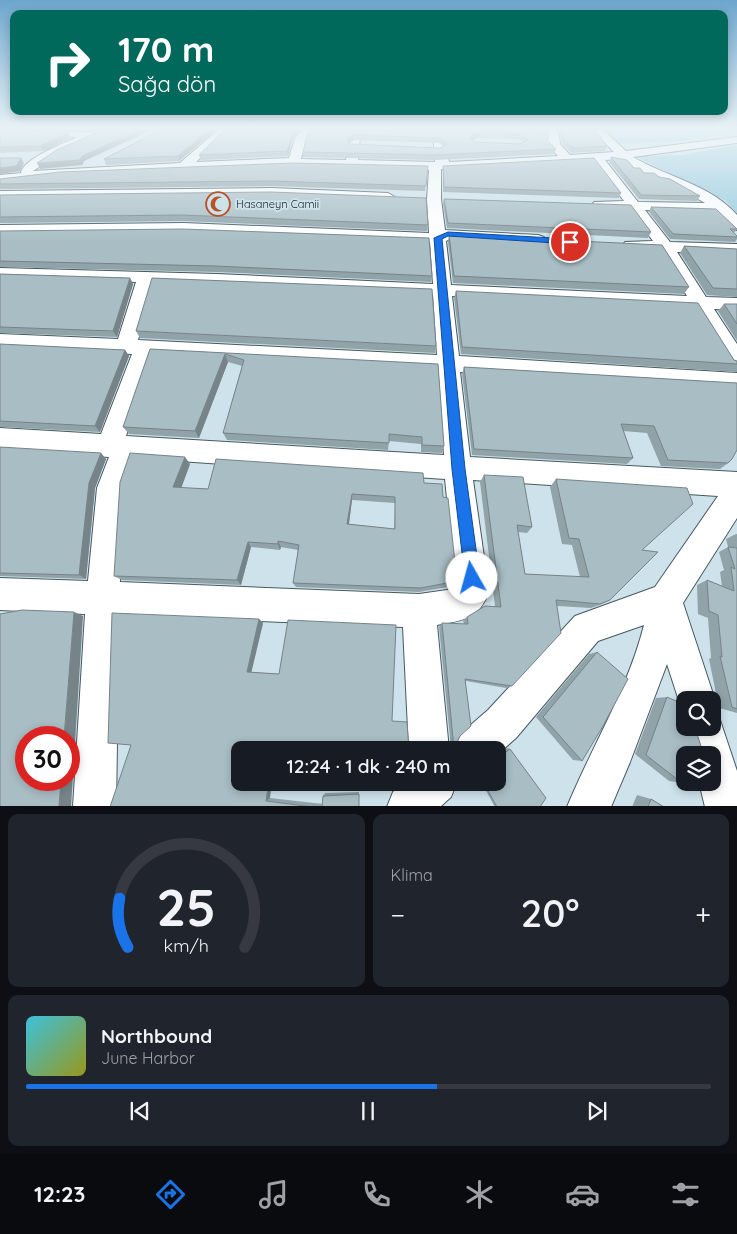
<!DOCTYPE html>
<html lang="tr">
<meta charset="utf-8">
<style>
body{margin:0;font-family:Quicksand,sans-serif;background:#20242c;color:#f1f3f6;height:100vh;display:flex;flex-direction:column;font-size:19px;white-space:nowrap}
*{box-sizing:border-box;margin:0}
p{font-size:16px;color:#9ea1a6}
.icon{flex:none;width:28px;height:28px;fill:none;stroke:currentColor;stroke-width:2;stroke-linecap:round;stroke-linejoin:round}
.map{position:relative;height:806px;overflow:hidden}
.drawer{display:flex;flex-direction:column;gap:8px;padding:8px;background:#0d0f14;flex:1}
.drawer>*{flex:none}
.guide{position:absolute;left:10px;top:10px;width:718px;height:105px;border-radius:10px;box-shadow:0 2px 8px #0003;background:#00695c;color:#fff;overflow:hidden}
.controls{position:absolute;left:676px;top:691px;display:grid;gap:10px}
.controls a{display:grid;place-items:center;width:45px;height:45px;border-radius:10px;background:#171b24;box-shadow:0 2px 8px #0003;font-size:25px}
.speed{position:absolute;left:15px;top:726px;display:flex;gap:10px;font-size:25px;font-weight:700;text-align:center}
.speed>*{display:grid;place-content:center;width:65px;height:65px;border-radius:50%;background:#171b24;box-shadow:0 2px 8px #0003;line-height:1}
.speed .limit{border:8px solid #d22;background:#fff;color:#111}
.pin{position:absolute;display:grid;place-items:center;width:42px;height:42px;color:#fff;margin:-21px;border:2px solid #fff;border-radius:50%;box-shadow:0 1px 5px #0007}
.me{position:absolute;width:55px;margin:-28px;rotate:353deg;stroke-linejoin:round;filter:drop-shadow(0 0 4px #0008)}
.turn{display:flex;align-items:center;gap:18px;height:105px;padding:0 25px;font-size:22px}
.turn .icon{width:65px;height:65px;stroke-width:2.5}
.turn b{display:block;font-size:35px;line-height:42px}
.big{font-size:38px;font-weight:600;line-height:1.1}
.drawer .card{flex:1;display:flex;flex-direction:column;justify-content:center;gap:8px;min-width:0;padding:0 18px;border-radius:10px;background:#20242c}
.drawer .dial{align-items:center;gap:0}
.dial svg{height:130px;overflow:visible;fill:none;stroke:#363941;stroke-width:7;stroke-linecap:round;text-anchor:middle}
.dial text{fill:#f1f3f6;stroke:none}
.song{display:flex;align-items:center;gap:15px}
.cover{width:60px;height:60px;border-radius:8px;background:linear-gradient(135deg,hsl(190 70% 55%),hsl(60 70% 35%))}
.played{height:5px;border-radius:2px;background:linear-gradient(90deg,#1a73e8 60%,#363941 60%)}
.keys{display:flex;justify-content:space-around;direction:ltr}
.heat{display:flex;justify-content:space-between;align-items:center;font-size:28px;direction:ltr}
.drawer .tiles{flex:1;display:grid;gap:8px;grid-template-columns:1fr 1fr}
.card:last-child{grid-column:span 2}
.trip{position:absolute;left:231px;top:741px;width:275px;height:50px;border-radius:10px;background:#171b24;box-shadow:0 2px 8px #0003;font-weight:600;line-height:50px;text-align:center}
.tabs{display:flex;height:80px;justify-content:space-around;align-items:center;background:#090b0e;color:#9ea1a6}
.tabs .icon{width:35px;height:35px}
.tabs .current{color:#1a73e8}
.tabs b{font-size:22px;color:#f1f3f6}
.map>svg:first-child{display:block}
.green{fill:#96cbdd}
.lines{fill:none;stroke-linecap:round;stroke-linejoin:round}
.minor-casing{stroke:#475960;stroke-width:2}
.minor{fill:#fff;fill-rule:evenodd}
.wall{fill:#90a3a9;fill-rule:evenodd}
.shaded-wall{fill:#768489}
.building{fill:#a8bdc4;stroke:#768489;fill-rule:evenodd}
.route{fill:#1a73e8;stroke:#114b97}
.labels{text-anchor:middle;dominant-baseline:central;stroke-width:4;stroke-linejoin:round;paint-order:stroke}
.far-poi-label{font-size:11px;fill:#1a2225;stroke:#cde2ea;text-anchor:start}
</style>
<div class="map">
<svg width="737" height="807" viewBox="0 0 737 807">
<rect width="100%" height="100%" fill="#cde2ea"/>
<!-- green -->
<path class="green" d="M601,130H737V132L680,141L622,144Z
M737,145V213L726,201L635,156L683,155Z"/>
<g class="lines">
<!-- minor casing -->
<g class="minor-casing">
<path id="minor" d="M6,130L91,132L110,130L59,154L33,171L180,163L218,130H229L196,162L289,158L295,138L302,130H313L306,139L301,159L346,160L350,136L353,130H363L360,136L358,160L435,162L433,130H443L449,162L558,156L548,145V130H558L560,144L570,155L614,152L592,130H603L626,151L737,137V143L633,157C667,177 711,185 737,215V230L732,228L719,212L645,210L670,242L737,244V254L677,252L706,297L737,298V310L714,309L737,344V369L729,366L694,308L452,296L459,356L737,373V389L460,372L470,457L737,472V518L683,603L715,700L712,706V700H685V714L683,713L667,664L630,762L611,807H567C592,746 628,689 644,625L598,641L516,738L498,754V750H452L458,736L488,710L575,616L655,587L718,496L473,480L489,592C478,620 464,620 437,625L449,750H409L403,627L119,615L116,807H73L85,614L0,610V578L88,581L97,488L109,457L0,450V428L101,434L132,354L0,348V334L118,339L136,282L0,278V268L217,274L433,284L430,242L184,233L0,235V225L184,223L429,233L427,199L429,170L294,166L63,176L0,183V175L21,173C22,159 66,142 78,137L11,133ZM621,159L641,172L668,182L705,203L638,202L605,160ZM593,161L624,201L594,202L592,205L594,208L630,210L653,241L625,242L623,245L625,248L660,251L687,296L451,285L446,241L450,239L538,245L544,243L546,240L544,237L538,235L445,230L441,199V169ZM154,283L433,295L437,355L138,340ZM153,355L438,370L444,455L126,436ZM135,458L445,479L456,586L454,589L419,594L120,582L125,488Z
M272,188L388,193L395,197L388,201L272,196L0,199V191Z
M712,712L718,714L737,771V807H705L699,782H712V755H692L684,728L685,726L712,728Z
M404,782H457L451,797L440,807H387L393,792Z"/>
</g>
<!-- minor -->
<use href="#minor" class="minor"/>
</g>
<!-- wall -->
<path class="wall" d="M0,130L68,133L70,138L43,151L0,153Z
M161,130H216L179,161L106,165L104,159Z
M225,130H300L293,137L288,156L201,160L199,155Z
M311,130H528L548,141L556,149L554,154L435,160L303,157V152ZM477,138L519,139L523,142L520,144L474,142L473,141ZM354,140L439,143L443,146L440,148L350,144L349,143Z
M559,130H595L607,146L605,151L571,153L562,143Z
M611,157L644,173L659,177L700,196L697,201L639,199L609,162Z
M428,166L425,191L272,186L0,189V179Z
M443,166L621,193L619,198L443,192Z
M0,195L428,225L427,231L184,221L0,223Z
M444,199L651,232L648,238L447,228L443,204Z
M651,207L737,229L734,233L737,236V239L735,242L670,239L649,212Z
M0,231L432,276L431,282L217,272L0,267Z
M449,235L689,287L684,294L453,283L448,242Z
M684,246L737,249V297L707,295L680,253Z
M0,274L130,278L133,284L117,337L0,333Z
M456,291L734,360L737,361V372L461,354L454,298Z
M724,304H737V341L718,311Z
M136,331L436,346L435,353L140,338Z
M0,344L125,350L129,356L100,432L0,427Z
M150,349L438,364L444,446L442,453L421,452V444L389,441L388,450L227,440L223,433L242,366L228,362L199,438L129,434L123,427Z
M464,367L737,383L728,463L720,469L661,466L647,433L623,431L633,458L627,464L472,455L462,374Z
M0,447L106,459L95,488L86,579L0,576Z
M190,464L181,488L208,489L424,483L443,497L457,581L454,586L419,592L296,587L293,583L298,550L281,547L280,550L251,547L241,585L122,580L114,576ZM352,500L395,503L394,529L349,524Z
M484,475L532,527L527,533L518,532L525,574L580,577L572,545L562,544L550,487L556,479L642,550L610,600L602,604L591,608L557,606L512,686L506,688L466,681L460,736L454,749L451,748L439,627L442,623L464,624L463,621L467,617L495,606L480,482Z
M736,534H737V713L719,708L709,659L711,658L708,618L698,614L697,585L707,580L722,586L720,572L724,570L719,552L728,547L726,539Z
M259,619L263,623L251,672L279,674L396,625L240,750L270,798L323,804V796L325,793L359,792V807H110L131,745Z
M597,652L582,761L573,760L536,717L589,654Z
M667,697L682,783L669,781L635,754L656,698Z
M507,748L510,749L540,807H495L481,782H498V755Z
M637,795L651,799L664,807H632Z"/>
<!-- shaded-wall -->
<path class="shaded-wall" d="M140,130H152L84,161L83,165L40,169L37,163L82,156Z
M209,130H216L179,161L178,156Z
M295,130H300L293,137L288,156L287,151L293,133Z
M68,133L70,138L43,151L40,146Z
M478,133L477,138L469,143L470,138Z
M354,135V140L346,145V140Z
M21,158L24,163L20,171L0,174V168Z
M130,278L133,284L117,337L113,331Z
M125,350L129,356L100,432L95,426Z
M225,354L228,362L199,438L195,431Z
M101,453L106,459L95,488L86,579L79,575L89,483Z
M185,457L190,464L179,494L173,487Z
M352,494V500L348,530L347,524Z
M278,541L281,547L280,550L278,544Z
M248,542L251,547L241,585L237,580Z
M74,612L83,616L71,807H59L61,780H69V738H64Z
M259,619L263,623L251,674L247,672Z
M269,782H272L270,798L266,801Z"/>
<!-- building -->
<path class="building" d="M0,130H8L68,133L40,146L0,147Z
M102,130H140L82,156L80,160L37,163L57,150Z
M161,130H209L178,156L104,159Z
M225,130H295L293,133L287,151L199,155Z
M311,130H528L548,133V141L556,149L436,155L303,152L307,135ZM478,133L520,134L528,140L520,144L474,142L470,138ZM354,135L440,138L447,144L440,148L350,144L346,140Z
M562,130H595L607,146L573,148L563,138Z
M611,157L627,160L634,168H640L644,173H654L659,177L670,179L700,196L641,195Z
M0,158H21L16,166L0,168Z
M594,158L621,193L444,187L443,166Z
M293,163L428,166L426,186L271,181L0,184V179L60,172Z
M271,192L426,198L428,225L182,215L0,217V195Z
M444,199L631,205L651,232L448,223Z
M651,207L716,209L737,229H730L737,236V237L673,234Z
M182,229L429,238L432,276L215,266L0,261V231Z
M449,235L662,245L689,287L454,276Z
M684,246L737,249V289L713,288Z
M0,274L130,278L113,331L0,327Z
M152,278L432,289L436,346L136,331Z
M456,291L698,303L734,360L737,361V364L462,347Z
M724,304H737V324Z
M0,344L125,350L95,426L0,421Z
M150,349L438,364L444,446L422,445V437L389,434V443L223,433L244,360L225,354L195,431L123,427Z
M464,367L737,383V450L732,459L728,463L668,460L654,426L621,424L633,458L474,449Z
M0,447L101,453L89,483L79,575L0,573Z
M130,453L185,457L173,487L208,489L216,459L423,473L424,483L442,484L443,497L448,498L457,581L421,588L293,583L299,545L278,541V544L248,542L237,580L114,576L120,482ZM352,494L395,497V529L347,524Z
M484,475L523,477L532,527L517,525L525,574L589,577L579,539L569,538L556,479L687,488L693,504L642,550L658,552L610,600L600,604L556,600L561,633L512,686L465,679L471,726L460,736L454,749L442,623L468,624L467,617L485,606L501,607Z
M728,547L737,548V709L732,707L720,656L722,657L718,615L709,611L707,580L734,591L731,567L735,569Z
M22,610L74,612L64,738H26V780H61L59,807H0V614Z
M112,613L259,619L247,672L279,674L288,620L396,625L392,721L407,722L409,750H240V782H269L266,801L313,807H110L131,745L108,743Z
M597,652L628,679L603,726L582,761L543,717Z
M667,697L685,705V728H695L704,755H685V782H712L711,786L682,783L646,755Z
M510,749L546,798L540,807H497L483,782H498V758Z
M373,782H405L400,787L372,786Z
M359,794V807H322L323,796Z
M651,799L664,807H648Z"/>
<!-- sky -->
<linearGradient id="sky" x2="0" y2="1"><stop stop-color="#6da6cd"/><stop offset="0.53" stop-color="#e8f2f6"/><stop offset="1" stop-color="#e8f2f6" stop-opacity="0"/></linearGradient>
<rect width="737" height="243" fill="url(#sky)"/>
<!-- route -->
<path class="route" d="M448,232L570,239L573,242L570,244L448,236L442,239L465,469L480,578L478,583L472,585L467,583L465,578L452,469L434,238Z"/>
<!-- icons -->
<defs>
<g id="mosque-ring" transform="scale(1.25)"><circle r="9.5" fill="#cde2ea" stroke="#b85227" stroke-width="1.5"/><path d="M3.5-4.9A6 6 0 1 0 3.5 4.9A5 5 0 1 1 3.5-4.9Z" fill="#b85227"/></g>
</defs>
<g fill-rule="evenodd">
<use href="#mosque-ring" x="218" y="204"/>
</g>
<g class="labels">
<!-- far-poi labels -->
<g class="far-poi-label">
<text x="236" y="204">Hasaneyn Camii</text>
</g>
</g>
</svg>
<div class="controls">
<a><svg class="icon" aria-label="search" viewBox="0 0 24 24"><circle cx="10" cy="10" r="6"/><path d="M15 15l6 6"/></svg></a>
<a><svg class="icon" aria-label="layers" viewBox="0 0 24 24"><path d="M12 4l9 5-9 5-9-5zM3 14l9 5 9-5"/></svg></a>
</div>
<div class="speed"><div class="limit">30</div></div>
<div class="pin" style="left:570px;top:242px;background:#d93025"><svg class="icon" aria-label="arrive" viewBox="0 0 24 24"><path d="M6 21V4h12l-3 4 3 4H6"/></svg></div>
<svg class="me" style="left:472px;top:578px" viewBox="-20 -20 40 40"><circle r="19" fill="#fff"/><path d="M0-13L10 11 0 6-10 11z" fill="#1a73e8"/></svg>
<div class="trip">12:24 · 1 dk · 240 m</div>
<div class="guide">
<div class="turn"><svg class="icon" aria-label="right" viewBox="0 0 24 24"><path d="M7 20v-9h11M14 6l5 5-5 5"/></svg><div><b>170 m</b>Sağa dön</div></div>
</div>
</div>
<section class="drawer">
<div class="tiles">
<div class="card dial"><svg viewBox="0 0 100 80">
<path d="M14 69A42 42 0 1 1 86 69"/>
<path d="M14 69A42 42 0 0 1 9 39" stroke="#1a73e8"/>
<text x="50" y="56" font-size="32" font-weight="700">25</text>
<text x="50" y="72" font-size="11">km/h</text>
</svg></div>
<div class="card"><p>Klima</p>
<div class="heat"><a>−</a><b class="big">20°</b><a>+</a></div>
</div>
<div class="card">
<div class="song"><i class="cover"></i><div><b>Northbound</b><p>June Harbor</p></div></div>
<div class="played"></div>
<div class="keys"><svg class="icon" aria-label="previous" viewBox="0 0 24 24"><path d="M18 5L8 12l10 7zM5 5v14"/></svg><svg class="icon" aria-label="pause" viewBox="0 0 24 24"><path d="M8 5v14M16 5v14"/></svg><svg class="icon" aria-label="next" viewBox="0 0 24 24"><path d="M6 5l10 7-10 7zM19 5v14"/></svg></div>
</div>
</div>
</section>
<nav class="tabs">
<b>12:23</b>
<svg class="icon current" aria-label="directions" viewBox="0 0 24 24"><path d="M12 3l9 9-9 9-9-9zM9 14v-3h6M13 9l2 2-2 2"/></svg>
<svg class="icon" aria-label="music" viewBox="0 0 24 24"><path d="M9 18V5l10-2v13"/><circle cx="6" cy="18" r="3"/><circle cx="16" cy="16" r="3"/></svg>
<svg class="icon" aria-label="phone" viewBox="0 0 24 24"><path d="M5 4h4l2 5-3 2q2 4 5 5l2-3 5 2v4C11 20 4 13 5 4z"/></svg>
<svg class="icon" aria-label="climate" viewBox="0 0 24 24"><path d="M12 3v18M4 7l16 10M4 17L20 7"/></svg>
<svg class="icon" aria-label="car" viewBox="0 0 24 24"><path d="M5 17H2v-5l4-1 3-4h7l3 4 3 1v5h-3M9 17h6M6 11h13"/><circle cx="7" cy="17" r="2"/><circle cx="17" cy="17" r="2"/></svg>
<svg class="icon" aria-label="filters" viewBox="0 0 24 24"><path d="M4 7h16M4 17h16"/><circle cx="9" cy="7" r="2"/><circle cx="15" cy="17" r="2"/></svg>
</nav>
